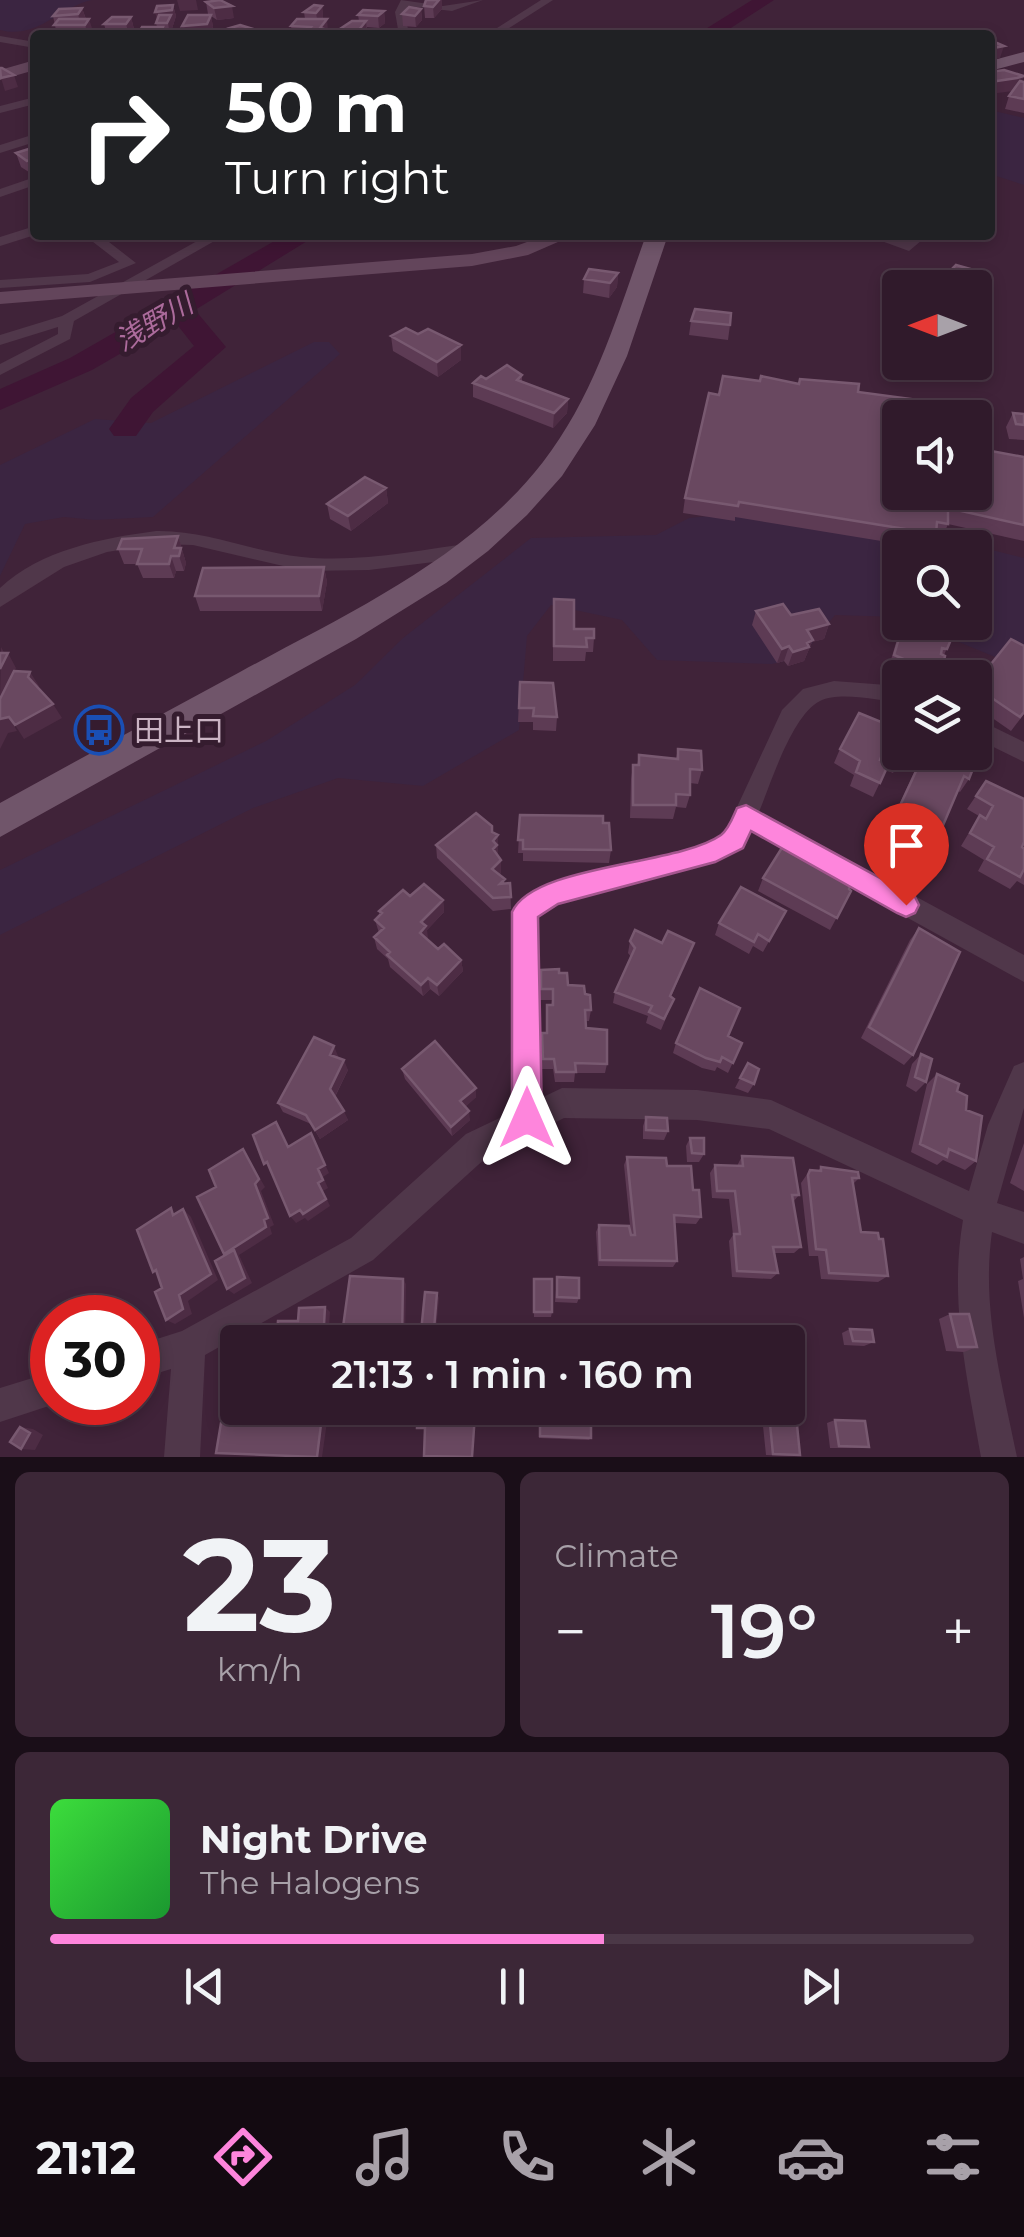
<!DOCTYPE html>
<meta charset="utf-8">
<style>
body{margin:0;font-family:Montserrat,"Noto Sans JP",sans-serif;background:#3c2737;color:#f1f3f6;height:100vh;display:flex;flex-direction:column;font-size:38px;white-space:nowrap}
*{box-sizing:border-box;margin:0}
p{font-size:32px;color:#a8a1a9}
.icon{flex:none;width:55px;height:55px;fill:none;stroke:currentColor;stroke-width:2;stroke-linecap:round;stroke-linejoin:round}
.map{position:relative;height:1457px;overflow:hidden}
.panel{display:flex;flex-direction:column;gap:15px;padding:15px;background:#1a0e18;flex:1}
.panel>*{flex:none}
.top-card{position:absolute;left:30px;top:30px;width:965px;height:210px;border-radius:10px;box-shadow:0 5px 15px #0003,0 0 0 2px #4b3847;background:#202124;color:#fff;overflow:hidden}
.needle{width:65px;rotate:270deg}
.controls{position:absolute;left:882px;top:270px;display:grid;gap:20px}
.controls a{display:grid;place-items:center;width:110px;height:110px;border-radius:10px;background:#301a2b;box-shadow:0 5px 15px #0003,0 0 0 2px #4b3847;font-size:50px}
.speed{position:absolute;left:30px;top:1295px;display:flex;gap:20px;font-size:50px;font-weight:700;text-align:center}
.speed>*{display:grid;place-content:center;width:130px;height:130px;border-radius:50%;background:#301a2b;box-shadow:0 5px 15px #0003,0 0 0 2px #4b3847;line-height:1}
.speed .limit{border:15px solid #d22;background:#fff;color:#111}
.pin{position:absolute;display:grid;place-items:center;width:85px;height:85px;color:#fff;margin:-102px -42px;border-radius:50% 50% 50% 0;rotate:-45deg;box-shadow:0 0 10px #0007}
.pin .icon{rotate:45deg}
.me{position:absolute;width:110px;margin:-55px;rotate:0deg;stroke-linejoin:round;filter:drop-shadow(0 0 8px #0008)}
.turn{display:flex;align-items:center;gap:35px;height:210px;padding:0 30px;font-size:45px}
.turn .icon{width:130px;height:130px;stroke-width:2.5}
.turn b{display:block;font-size:70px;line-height:85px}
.big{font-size:75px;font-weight:600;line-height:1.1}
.panel .tile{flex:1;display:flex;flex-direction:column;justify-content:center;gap:15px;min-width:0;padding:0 35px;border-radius:15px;background:#3c2737}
.panel .dial{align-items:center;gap:0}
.dial b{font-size:130px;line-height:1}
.song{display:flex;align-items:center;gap:30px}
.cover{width:120px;height:120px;border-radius:15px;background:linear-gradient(135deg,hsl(120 70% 55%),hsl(130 70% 35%))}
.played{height:10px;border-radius:5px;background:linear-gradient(90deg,#fe85dc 60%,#4b3847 60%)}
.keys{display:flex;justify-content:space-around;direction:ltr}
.heat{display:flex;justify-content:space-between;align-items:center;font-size:55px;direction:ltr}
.panel .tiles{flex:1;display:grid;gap:15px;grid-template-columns:1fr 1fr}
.tile:last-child{grid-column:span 2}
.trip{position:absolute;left:220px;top:1325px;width:585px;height:100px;border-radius:10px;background:#301a2b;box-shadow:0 5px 15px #0003,0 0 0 2px #4b3847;font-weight:600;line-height:100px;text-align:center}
.tab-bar{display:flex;height:160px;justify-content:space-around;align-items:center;background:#130a11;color:#a8a1a9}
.tab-bar .icon{width:70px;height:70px}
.tab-bar .active{color:#fe85dc}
.tab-bar b{font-size:45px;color:#f1f3f6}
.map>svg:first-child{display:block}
.green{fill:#3b2541}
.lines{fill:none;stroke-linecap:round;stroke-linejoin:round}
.river{fill:#3f1534;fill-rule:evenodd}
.street{fill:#50374a;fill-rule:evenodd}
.secondary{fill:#63455b;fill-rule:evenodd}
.primary{fill:#70556a;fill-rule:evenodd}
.wall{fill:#5d3b54}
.shaded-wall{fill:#4d2c44}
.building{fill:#694860;stroke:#785970;stroke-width:2.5}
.route{fill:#fe85dc;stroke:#a5568f;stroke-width:2.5}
.labels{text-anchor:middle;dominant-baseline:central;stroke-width:10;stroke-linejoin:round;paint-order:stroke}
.far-water-label{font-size:28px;font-style:italic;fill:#ac6b9c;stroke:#351c2f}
.poi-label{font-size:30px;fill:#cbb4c4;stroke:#351c2f;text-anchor:start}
</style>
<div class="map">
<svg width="1024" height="1457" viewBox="0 0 1024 1457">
<rect width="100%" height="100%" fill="#402339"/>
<!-- green -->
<path class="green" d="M0,0H92C59,7 37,40 0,30Z
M990,110L1024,118V185L990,174Z
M314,342H329L340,354L153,517L95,520L64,517L25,524L0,576V465L95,419L151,423Z
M729,514L928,534L1024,558V669L913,623L975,622V548H900V617L835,615L801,657L772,664L657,660L622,620L551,605L527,636L519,730L423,786L338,778L253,808L0,935V870L266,741L355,685L403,638L531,538L656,535L689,518Z"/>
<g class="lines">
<!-- river -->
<path class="river" d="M752,0H774L720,35H696Z
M285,235H317L195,310L226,347L153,412L136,436H114L109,429L131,398L194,346L175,322L92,370L0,410V389L70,358Z"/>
<!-- street -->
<path class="street" d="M401,0L443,6L483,0L452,11L408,6L405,12L409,35H399L395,12Z
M541,0H553L498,35H486Z
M0,36L35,42V48L0,42Z
M35,97V104L0,113V106Z
M35,134V142L0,153V145Z
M35,177V185L0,197V189Z
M35,226V235L0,246V237Z
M84,235H100L136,263L90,282L0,288V280L88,274L119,262Z
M208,235H225L74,321L70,339L0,375V364L58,334V327L0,345V335L62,316Z
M865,235H886L906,242L913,235H928L909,251Z
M156,531C207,530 252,552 302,557C359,563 418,550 474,543L484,550L474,557L369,570L305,571L193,545L156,544L107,552L64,567L0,607V588C40,550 103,538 156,531Z
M834,681L900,686V702C878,701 841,691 820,701C792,715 771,783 759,812L1024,955V982L750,831L743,847L715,862L558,904L538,917L541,1098L562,1088L697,1090L771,1100L969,1191L988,1125L1014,1066L1024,1062V1108L997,1203L1024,1212V1244L992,1232C981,1309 1002,1382 1017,1457H981C967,1376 949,1302 963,1220L769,1129L697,1120L564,1118L488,1156L373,1260L205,1355L200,1457H164L171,1369L138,1379V1345L182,1331L351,1238L466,1134L512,1112V912L516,904L542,886L701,845L725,833L782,710L803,689Z
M975,718L1024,742V762L975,738Z
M52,1372V1402H61L0,1422V1388Z"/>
<!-- secondary -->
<path class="secondary" d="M35,60V70L0,80V70Z
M546,235H574L528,255L472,266L0,304V292L472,254L516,246Z"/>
<!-- primary -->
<path class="primary" d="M1024,52V62L990,71V61Z
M646,235H668L627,356L595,425L562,476L527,515L488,551L446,583L356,639L0,837V803C80,759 160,715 240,672C346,614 467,560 543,462C595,395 618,313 646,235Z"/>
</g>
<!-- wall -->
<path class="wall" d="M426,0H442V9L434,18H425L424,6Z
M206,2L234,18L217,20L211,16L213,27L209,35H183L210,15L208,14Z
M173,5L176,16L170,35H138V34L157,27L156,23Z
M322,6L323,17L322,19L328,30L331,31L332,35H284L292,34L291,26L305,19L304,12Z
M82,8L86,19L93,31L90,35H57L53,16Z
M421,9L422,20L416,27L403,26L402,14Z
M384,11L385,23L379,28L367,27V33L366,35H341L340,29L359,21L358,15Z
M131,17L134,29L130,35H107L104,24Z
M230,28L254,35H231Z
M1022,81L1024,82V113L1005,109L1009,96Z
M35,147L32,174L21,167L16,153Z
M981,272L975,288H942L947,274Z
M618,273L617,287L609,298L583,293L584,279Z
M691,321L730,325L728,340L689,335Z
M418,334L461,345V360L438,377L393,351L391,336Z
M522,375V382L568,399L567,413L553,428L473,397V383L486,379Z
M760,381L799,384L858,392L900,492L1024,457V541L948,524L942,539L935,538L930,548H924L735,517V521L683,513L685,498L719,395Z
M1013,413L1024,414V440L1009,439L1006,427Z
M386,488L388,503L351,531L330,519L327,504Z
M178,536L186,563L184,571H176L174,578H143L137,564H124L118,549Z
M324,567L327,582L322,611H200L195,596Z
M756,611L791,615L829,624L824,639L812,642L804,661L788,666L784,661L777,663L752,625Z
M553,614L574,629L594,638L593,652H586L585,661H553Z
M902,622H930L929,626L937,628L939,622L958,623L944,655L940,678H906L888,670Z
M1024,646V714L1011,731L975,706V678L979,679Z
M520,682L557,717L556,731L533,730V722H518Z
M881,722L899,733L903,752L893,773L886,770L873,797L850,786L854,775L834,763L840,749Z
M678,749L702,770L698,784L690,783V795L686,808L676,807L673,819L630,818L631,779L633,765H637L639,755L676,758Z
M928,752H950L969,779L960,792L958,791L941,830L933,843L891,823L916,768L924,754L926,756Z
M986,781L1022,847L1024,849V885L1017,881L1010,889L978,871L984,860L961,846L979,816L967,809Z
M520,815L603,823L611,850L609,863L523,861V853H518Z
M492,832L498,835V855L501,860V873L499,874L505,883H510L511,909L493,911L437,858L436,845Z
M837,869L851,891L830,930L758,891L763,878Z
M410,896L443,900L444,912L427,930V939L438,949L461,960L463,971L439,996L430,989L423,996L390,967L388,959L377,949L374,937L379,933L375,920L379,915V911Z
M786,911L763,952L753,946L749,954L715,935L719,923Z
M919,928L913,1055L904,1065L861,1038L910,940Z
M630,941L694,943L671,997L674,999L661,1030L646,1023L648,1016L613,1003L615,992L631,957L628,953Z
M541,970L559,973L568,985L585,994L591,1010L589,1021H586V1028L607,1064L605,1073H575L574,1082H555L553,1069H542V1033H546L552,1000H540Z
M728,1036L742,1043L728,1073L717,1067L715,1071L702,1068L673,1053L676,1043Z
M921,1054L926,1082L916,1092L906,1086L912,1064Z
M338,1056V1058L348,1070L335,1097L348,1120L320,1139L311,1124L283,1112L278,1103Z
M748,1063L754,1084L748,1093L735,1088Z
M402,1069L476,1088V1097L465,1107L470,1120L452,1136L405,1079Z
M937,1074L957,1091L966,1110L976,1161L965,1170L943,1160L937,1165L911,1152L927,1084Z
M646,1117L668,1131L664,1140L643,1139V1126Z
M690,1138L704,1154L699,1162H687L686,1146Z
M1024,1143V1191L1010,1183Z
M742,1156L799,1195L793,1202L801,1247L794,1253H775L778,1273L771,1279L732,1277L729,1241L733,1235L729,1199L712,1198L710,1173L715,1165L737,1166Z
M627,1157L667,1166L693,1190L701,1217L696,1224L674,1223L677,1261L673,1267L598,1266L596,1232L599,1225L631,1235L624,1165Z
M821,1167L859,1178L853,1184L861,1232L888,1276L878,1282L821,1279L818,1256H809L801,1183L810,1170L818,1171Z
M1024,1257V1318L1018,1281L1023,1279L1020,1259Z
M557,1277L579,1298L577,1303L555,1302Z
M534,1279L552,1312L551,1317H534Z
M950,1314L977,1347L964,1352L946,1351L939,1319Z
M850,1329L874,1342L864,1346L844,1345L842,1333Z
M539,1408H591V1438L589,1440L539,1438Z
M835,1420L869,1447L859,1448H830L827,1423Z
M770,1424L800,1455L792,1456L766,1455L763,1426Z"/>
<!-- shaded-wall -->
<path class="shaded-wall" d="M177,0H196L198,10L180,11Z
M439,0H442V9L434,18L433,7Z
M173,5L176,16L170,35L168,23L158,24L155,12Z
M232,6L234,18L217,20L214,8Z
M322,6L323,17L318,25L316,13Z
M82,8L86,20L81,26L78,14Z
M421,9L422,20L416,27L415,16Z
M384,11L385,23L379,28L378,16Z
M211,15L213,27L209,35H184L182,26Z
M131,17L134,29L129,35L126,24Z
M89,19L93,31L88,35L85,25Z
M327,19L328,31H331L332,35H321L320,28Z
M366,21L367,33L366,35H359L358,31Z
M253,29L254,35H244L243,33Z
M1004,46L1000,58L990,61L994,48Z
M14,75L18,87L5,91L1,78Z
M1024,76L1019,88L1013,91L990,94V82Z
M35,158V173L32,174L27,161Z
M618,273L617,287L609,298L610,283Z
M461,345V360L438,377L437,362Z
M568,399L567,413L553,428L554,413Z
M386,488L388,503L351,531L348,516Z
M178,536L186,563L184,571L179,556L174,548Z
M171,556L176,571L174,578L169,564Z
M324,567L327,582L322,611L319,596Z
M829,624L824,639L812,642L804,661L788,666L793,652L807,630Z
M789,646L784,661L777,663L782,649Z
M1,647L6,656L8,653L16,668L0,701Z
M30,672L39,686L36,691L28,677Z
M53,704L62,718L24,739L15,725Z
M9,717L17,731L8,733L0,749V719Z
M498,835V857L494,862L493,841Z
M501,860V873L493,881L492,869Z
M443,900L444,912L427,930L428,938L422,945L420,933L421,922Z
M461,960L463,971L439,996L437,985Z
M428,978L430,989L423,996L421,985Z
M334,1046L338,1056L334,1065L330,1055Z
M344,1060L348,1070L334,1098L330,1089Z
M476,1088V1097L461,1111L460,1101Z
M344,1111L348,1120L320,1139L315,1130Z
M469,1111L470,1120L452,1136L451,1127Z
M315,1142L329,1173L323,1177L328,1188L323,1191L330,1206L308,1221L305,1218L296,1223L290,1216L318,1169Z
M243,1149L265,1187L261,1191L274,1225L270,1227L272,1234L239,1255L252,1283L234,1294L227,1289L231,1260L224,1254Z
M183,1209L191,1217L218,1280L188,1301L192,1314L175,1324L166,1320L179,1295Z
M403,1279L406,1284L405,1342H402Z
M437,1293L439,1298L435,1342H433Z
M325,1307L330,1312L328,1342H323Z
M323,1408H329L322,1457H317Z
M20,1427L33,1429L43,1435L35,1450L21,1449Z"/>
<!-- building -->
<path class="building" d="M220,0L232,6L214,8L206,2Z
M426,0H439L433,7L424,6Z
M173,5L172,10L155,12L157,6Z
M314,5L322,6L316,13L304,12Z
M409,7L421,9L415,16L402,14Z
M82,8L78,14L53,16L59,9Z
M363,10L384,11L378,16L358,15Z
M159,15H171L167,23H156Z
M188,15H211L207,24L182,26Z
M112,17H131L126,24H104Z
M59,19H89L85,25H54Z
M297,19H327L320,28L331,31L324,35H310L306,33L311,27L291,26Z
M352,21H366L358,31L340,29Z
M240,25L253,29L243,33L230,28Z
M142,27H163L160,34H138Z
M188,32L208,35H183Z
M344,32L356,33L354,35H341Z
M990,40L1004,46L994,48L990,47Z
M0,68H2L14,75L1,78Z
M1004,70L1024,76L1017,78L990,82V72Z
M1020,81L1024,82V99L1009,96Z
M35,147V158L27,161L16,153Z
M956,265L981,272L973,282L947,274Z
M589,269L618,273L610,283L584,279Z
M695,309L731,313L730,325L691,321Z
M406,328L418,334L428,329L461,345L437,362L391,336Z
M507,365L522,375L517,380L568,399L554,413L473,383L481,376L486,379Z
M723,376L760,381L761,376L799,384L800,379L859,384L858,392L934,402L935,418H900V492H975V448L1024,457V525L948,508V524L937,522L936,534L739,502L738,506L685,498L709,393L719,395Z
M1013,413L1024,414V425L1016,424Z
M365,477L386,488L348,516L327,504Z
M178,536L174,548H181L179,556H171L169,564H137L142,549H118L122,539Z
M324,567L319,596H195L203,568Z
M554,599L574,600V629H594V638H586L587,647L554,646Z
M783,604L791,615L819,609L829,624L807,630L813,640L807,643L809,647L793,652L789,646L782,649L756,611Z
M904,622H930L929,626L938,628L940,622L958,623L947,649L942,648L941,654L945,656L941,675L894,655Z
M1011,639L1024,646V712L1020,717L986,694L975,688V678H942L950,667L979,679Z
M0,653H8L0,669Z
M14,671L30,672L28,677L53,704L15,725L9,717L0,719V699Z
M520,682L553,683L557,717L533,716L534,708H519Z
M859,713L881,722L886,715L900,722L899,733H900V752H903L900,759L883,752L880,760L889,763L880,783L856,772L860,761L840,749Z
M678,749L701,751L702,770L690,769V795L676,794V805H633V765H639V755L678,759Z
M929,752H950L976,761L969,779L964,776L941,830L898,810L924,754L928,756Z
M986,781L1024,799V842L1022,847L1024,849V869L1020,877L987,859L994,847L970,833L980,815L986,819L993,806L976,796Z
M476,813L492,826V832L498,835L493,841L497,845L493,849L501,860L492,869L505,879L500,884L510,883L511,897L493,898L436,845Z
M520,815L603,816V823H609L611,850L523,849V840H518Z
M785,843L837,869L839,864L855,872L849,889L851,891L837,918L763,878Z
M424,884L443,900L421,922L426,926L420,933L438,949L444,944L461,960L437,985L428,978L421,985L387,955L390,952L374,937L384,928L375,920L382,913L379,911L403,890L410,896Z
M741,887L786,911L769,941L758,934L754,942L719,923Z
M919,928L960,952L913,1055L869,1027Z
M635,930L662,943L668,931L694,943L670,996L674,999L664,1019L649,1012L652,1006L615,992L635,948L630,941Z
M559,969V973H567L568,985L584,986L585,994L590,995L591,1010H585L586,1028L607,1030V1064L575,1063L576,1072H556L554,1059H543L542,1033H547V1005H553V989H541V970Z
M700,988L740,1008L728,1036L742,1043L733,1063L722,1057L720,1062L706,1058L676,1043Z
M314,1037L334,1046L330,1055L344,1060L330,1089L344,1111L315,1130L306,1115L278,1103Z
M435,1041L476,1088L460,1101L469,1111L451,1127L402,1069Z
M921,1054L932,1059L926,1082L915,1077Z
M748,1063L759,1069L754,1084L740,1078Z
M937,1074L959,1084L957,1091L967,1096L966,1110L982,1116L976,1161L949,1149L947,1157L920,1144Z
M646,1117L667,1118L668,1131L646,1130Z
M276,1122L288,1147L311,1133L325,1165L318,1169L323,1180L318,1183L326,1199L303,1214L300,1210L290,1216L267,1162L264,1164L253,1135Z
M690,1138H704V1154L692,1153Z
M243,1149L259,1179L255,1184L268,1218L264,1220L266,1227L224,1254L197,1197L216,1187L209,1170Z
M742,1156L793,1158L799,1195H792L801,1247H773L778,1273L737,1271L734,1234H740L735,1191H717L715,1165L743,1166Z
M627,1157L666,1158L667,1166H691L693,1190H699L701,1217L674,1215L677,1261L600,1260L599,1225L629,1226L631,1235H635Z
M821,1167L858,1172L859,1178H852L861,1232L878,1233L879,1239H883L888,1276L829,1273L826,1250L816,1249L808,1175L810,1170L821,1171Z
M171,1208L173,1215L183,1209L211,1274L179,1295L183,1309L166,1320L155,1292L162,1288L156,1270L153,1272L137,1230Z
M234,1250L245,1278L227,1289L215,1261Z
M350,1276L403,1279L402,1342H341Z
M557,1277L579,1278V1298L557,1297Z
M534,1279H552V1312H534Z
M425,1292L437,1293L433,1342H420Z
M325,1307L323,1342H258L259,1334H277L278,1321H298L299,1308Z
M950,1314H969L977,1347H958Z
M850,1329L872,1330L874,1342L853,1341Z
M238,1348V1387H233Z
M234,1392H238V1408H323L317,1457L216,1453L223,1411L230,1412Z
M418,1408H481V1414H475L472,1457L424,1456L425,1428H417Z
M540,1408H591V1438L540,1436Z
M835,1420L865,1421L869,1447L839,1446Z
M770,1424L797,1425L800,1455L773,1454Z
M20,1427L30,1433L21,1449L10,1442Z"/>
<!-- route -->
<path class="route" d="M746,805L915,897L919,905L915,913L906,917L897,913L751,831L743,848L715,862L558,904L538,917L542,1118L537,1129L527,1133L516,1129L512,1118V912C534,864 677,866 721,835C729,829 733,817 737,808Z"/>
<!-- icons -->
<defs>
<g id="bus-ring" transform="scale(2.5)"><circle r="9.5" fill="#351c2f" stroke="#1a4fb4" stroke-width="1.5"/><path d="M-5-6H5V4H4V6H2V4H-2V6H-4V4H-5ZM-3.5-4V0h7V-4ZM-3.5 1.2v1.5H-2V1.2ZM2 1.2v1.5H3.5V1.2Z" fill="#1a4fb4"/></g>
</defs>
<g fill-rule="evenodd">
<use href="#bus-ring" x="99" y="730"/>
</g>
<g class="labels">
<!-- far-water labels -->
<g class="far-water-label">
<text transform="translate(154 322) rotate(-30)">浅野川</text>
</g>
<!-- poi labels -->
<g class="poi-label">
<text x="134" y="730">田上口</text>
</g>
</g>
</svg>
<div class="controls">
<a><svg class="needle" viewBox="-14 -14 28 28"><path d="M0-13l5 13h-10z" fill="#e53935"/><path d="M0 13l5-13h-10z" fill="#a8a1a9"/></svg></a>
<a><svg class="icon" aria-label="sound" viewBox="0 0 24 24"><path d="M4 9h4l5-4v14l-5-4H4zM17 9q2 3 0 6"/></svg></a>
<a><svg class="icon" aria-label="search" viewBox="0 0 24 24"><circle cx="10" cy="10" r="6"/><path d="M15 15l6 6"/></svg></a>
<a><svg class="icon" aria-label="layers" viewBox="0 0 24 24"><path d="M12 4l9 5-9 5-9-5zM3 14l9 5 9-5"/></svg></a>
</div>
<div class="speed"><div class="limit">30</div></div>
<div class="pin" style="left:906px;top:905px;background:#d93025"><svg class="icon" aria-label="arrive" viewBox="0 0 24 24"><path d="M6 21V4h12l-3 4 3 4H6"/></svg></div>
<svg class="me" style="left:527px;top:1118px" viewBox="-20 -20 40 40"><path d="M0-17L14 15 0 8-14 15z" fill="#fe85dc" stroke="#fff" stroke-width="4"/></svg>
<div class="trip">21:13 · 1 min · 160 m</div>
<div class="top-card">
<div class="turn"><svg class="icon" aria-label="right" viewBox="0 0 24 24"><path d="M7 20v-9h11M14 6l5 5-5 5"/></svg><div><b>50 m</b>Turn right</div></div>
</div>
</div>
<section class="panel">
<div class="tiles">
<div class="tile dial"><b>23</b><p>km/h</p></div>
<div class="tile"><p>Climate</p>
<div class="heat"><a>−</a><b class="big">19°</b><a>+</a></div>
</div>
<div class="tile">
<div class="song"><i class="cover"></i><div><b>Night Drive</b><p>The Halogens</p></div></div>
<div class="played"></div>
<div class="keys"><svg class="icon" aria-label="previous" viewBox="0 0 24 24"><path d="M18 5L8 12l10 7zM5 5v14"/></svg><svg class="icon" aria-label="pause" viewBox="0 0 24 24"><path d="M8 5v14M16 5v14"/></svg><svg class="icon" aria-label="next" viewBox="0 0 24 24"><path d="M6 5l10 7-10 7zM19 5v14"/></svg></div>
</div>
</div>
</section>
<nav class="tab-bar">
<b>21:12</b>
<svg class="icon active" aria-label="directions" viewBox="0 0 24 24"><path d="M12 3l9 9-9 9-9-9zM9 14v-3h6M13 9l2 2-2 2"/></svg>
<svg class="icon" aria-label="music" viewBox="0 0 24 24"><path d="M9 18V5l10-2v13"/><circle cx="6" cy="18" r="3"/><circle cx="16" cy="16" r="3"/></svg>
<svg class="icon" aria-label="phone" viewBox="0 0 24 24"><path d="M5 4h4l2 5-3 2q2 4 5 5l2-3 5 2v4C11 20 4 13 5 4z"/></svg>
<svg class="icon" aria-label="climate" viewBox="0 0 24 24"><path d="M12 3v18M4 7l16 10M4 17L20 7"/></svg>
<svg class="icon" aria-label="car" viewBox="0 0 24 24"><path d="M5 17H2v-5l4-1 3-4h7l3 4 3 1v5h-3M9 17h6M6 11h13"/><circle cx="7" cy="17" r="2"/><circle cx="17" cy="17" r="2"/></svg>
<svg class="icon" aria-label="filters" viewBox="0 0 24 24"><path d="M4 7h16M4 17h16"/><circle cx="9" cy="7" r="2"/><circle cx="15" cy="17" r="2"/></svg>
</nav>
